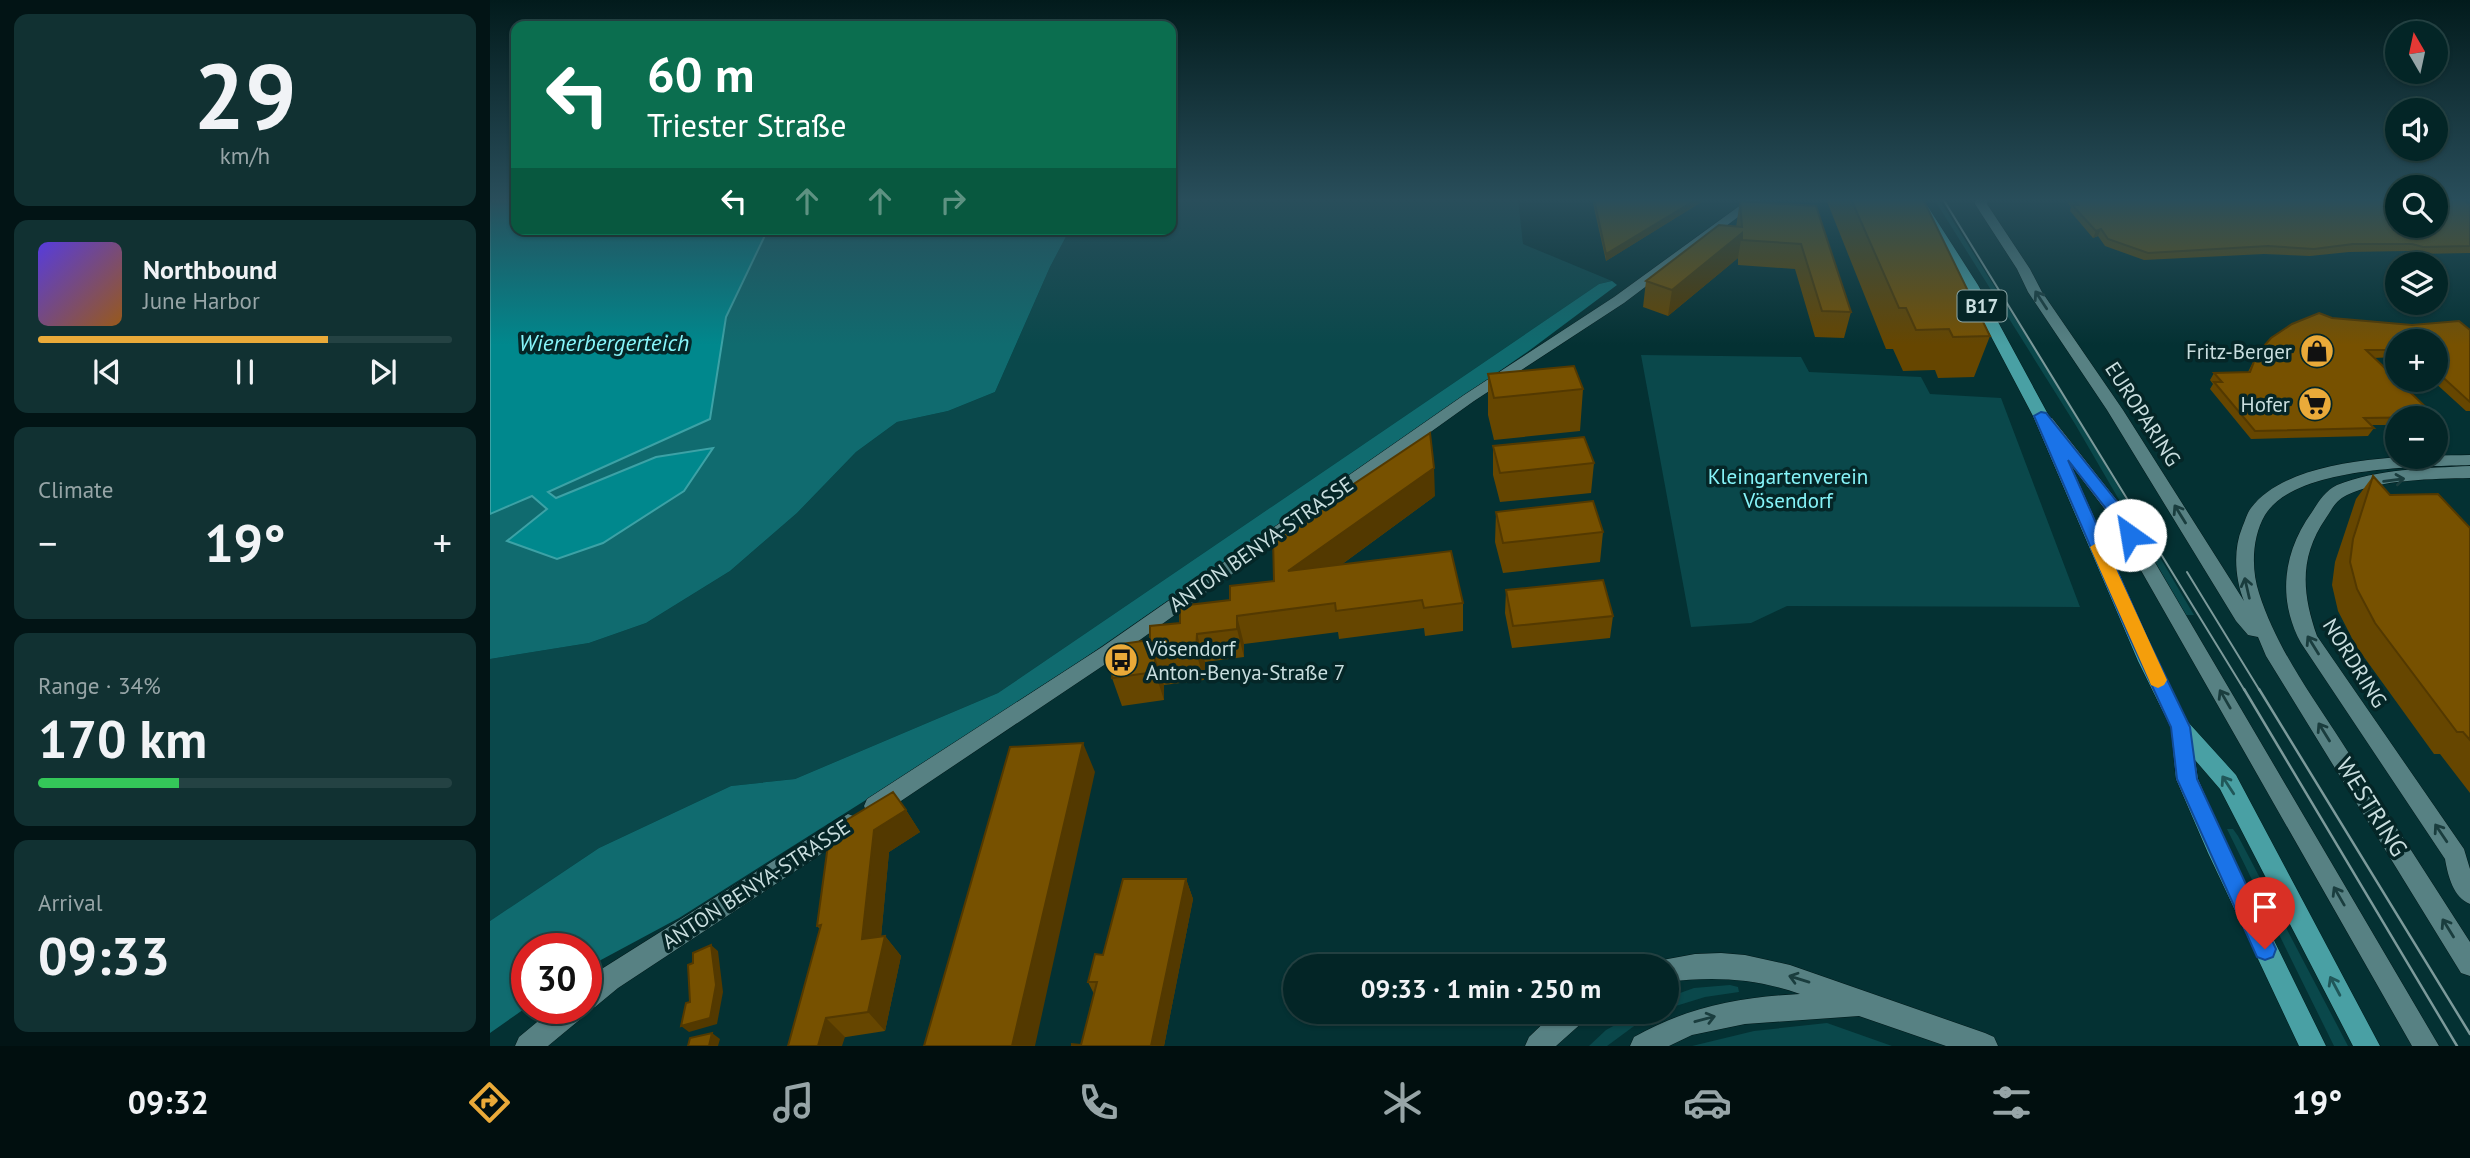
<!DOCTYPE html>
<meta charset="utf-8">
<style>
body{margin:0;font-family:"PT Sans",sans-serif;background:#113132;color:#f1f3f6;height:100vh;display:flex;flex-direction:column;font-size:26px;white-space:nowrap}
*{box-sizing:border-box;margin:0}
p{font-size:23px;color:#97a5a7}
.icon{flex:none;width:38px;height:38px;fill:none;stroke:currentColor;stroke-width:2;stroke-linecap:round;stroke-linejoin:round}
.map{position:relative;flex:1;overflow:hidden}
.details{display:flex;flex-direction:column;gap:14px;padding:14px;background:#021415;width:490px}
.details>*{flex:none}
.hud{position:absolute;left:21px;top:21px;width:665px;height:214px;border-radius:14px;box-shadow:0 2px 5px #0004,0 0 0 2px #244243;background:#0b6e4f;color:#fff;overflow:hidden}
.needle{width:46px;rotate:351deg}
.buttons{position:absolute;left:1895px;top:21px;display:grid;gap:14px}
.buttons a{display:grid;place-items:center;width:63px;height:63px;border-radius:50%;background:#032526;box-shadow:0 2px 5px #0004,0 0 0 2px #244243;font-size:35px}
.speed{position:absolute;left:21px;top:933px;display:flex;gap:14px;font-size:35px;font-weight:700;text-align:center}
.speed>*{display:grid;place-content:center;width:91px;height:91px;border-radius:50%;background:#032526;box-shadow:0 2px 5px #0004,0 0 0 2px #244243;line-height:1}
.speed .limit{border:10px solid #d22;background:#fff;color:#111}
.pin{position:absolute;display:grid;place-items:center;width:60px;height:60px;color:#fff;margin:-72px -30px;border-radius:50% 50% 50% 0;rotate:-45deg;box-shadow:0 0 7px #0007}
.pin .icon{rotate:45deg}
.me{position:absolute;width:77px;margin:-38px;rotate:328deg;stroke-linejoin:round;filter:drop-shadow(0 0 5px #0008)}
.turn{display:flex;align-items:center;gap:24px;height:147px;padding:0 21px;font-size:32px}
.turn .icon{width:91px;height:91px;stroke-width:2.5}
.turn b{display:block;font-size:49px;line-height:60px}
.lanes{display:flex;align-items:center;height:66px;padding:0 21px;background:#0003;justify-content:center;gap:35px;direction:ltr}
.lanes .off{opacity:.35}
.big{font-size:52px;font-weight:600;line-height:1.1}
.details .widget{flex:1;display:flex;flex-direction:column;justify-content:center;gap:10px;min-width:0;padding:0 24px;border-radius:14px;background:#113132}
.details .dial{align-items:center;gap:0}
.dial b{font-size:91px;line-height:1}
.song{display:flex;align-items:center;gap:21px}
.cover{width:84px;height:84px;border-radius:10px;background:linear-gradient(135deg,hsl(250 70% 55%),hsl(30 70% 35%))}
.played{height:7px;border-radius:4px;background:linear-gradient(90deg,#eaaa39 70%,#244243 70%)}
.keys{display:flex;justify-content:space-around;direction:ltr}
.heat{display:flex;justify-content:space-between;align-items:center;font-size:38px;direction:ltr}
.charge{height:10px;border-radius:5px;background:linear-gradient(90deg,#34c759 34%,#244243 0)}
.trip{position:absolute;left:793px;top:954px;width:396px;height:70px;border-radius:35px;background:#032526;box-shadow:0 2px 5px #0004,0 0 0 2px #244243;font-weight:600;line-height:70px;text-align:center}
.dock{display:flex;height:112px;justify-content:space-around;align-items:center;background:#010f0f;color:#97a5a7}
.dock .icon{width:49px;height:49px}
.dock .selected{color:#eaaa39}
.dock b{font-size:32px;color:#f1f3f6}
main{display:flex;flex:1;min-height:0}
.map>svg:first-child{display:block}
.green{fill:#0a484b}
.forest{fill:#106b6f}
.water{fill:#00888d;stroke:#3ca2a6;stroke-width:2}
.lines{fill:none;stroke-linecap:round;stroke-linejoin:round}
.minor-casing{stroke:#001819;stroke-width:1}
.major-casing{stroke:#001819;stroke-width:1}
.minor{fill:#578183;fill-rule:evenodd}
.major{fill:#49a0a4;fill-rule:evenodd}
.tram-far1{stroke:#7c9a9b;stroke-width:2}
.tram{stroke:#7c9a9b;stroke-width:2.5}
.wall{fill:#664600}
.shaded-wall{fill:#533900}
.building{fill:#775100;stroke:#533900;stroke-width:2}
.oneway{stroke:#1a3d3e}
.oneway2{stroke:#205759}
.route{fill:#1a73e8;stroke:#114b97;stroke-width:2}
.slow{fill:#f59e0b}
.labels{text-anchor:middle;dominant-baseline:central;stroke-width:7;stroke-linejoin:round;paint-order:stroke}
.shield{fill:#052627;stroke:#8ea7a8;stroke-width:2}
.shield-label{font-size:19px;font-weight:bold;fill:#c9dedf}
.poi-label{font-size:21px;fill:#c9dedf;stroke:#052627;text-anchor:end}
.street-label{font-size:21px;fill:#c9dedf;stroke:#052627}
.park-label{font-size:21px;fill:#86f4f9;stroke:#052627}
.water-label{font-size:23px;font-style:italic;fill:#88f6fb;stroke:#052627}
.near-street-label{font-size:24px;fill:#c9dedf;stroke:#052627}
</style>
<main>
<section class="details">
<div class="widget dial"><b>29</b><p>km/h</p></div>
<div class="widget">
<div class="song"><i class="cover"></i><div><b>Northbound</b><p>June Harbor</p></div></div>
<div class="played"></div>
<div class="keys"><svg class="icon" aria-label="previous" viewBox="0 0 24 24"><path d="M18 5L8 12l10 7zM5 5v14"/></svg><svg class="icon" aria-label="pause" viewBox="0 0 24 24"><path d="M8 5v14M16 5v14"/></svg><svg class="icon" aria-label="next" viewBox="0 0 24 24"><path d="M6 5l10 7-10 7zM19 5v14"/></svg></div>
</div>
<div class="widget"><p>Climate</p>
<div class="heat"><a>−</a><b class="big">19°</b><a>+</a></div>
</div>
<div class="widget"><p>Range · 34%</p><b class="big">170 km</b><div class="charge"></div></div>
<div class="widget"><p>Arrival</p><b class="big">09:33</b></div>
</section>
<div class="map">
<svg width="1980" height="1046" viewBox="0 0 1980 1046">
<rect width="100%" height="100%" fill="#043133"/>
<!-- green -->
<path class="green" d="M681,199H1028L1033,244L1122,281L1109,284L508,693L305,779L241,786L109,848L0,921V659L99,643L156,623L240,571L307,513L366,452L407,422L458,411L505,392L560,267L580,229H681Z
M1444,199H1449L1581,407L1704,615H1696L1585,424Z
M1151,355L1311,357L1319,372L1431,377L1440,394L1511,398L1590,607L1297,606L1261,623L1201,627Z
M1737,829H1743L1748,836L1858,1046H1844Z
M1240,985L1248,987L1249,992L1215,997L1176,1009V998L1204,988Z
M1149,1012H1169L1155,1018L1117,1046H1099L1116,1030Z
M1337,1023L1402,1046H1202L1264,1031Z"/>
<!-- forest -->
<path class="forest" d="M278,229H580L560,267L505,392L458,411L407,422L366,452L307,513L240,571L156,623L99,643L0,659V514L42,496L57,509L18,541L194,491L222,449L166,457L66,498L57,492L220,419L236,317Z
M1122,281L1127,285L1040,350L528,704L189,918L96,968V948H37V1007L0,1033V921L109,848L241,786L305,779L508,693L1109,284Z"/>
<!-- water -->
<path class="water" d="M0,199H26V229H278L236,317L220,419L58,492L66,498L166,457L223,448L194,491L113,543L67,559L17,541L57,509L42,496L0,514Z"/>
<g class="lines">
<!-- minor casing -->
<g class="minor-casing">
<path id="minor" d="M1259,199H1272L1134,303L984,401L626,657L393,813L385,816L377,813L374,806L377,799L612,647L974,395L1124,297Z
M1486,199H1498L1497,204L1540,269L1552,292L1633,410L1754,601C1745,579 1743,550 1752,528C1755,521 1757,513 1761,508C1801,455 1921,456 1980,455V465C1928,467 1805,466 1775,515C1762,537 1761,569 1769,593C1786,647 1820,693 1851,741C1894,808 1937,875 1980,942V976L1971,973L1776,656L1768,637L1758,635L1746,621L1617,410L1538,292L1527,269L1485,204Z
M1556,417L1562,418L1633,508L1949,1046H1922L1620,516L1548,422Z
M1980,466V478C1944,479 1890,479 1857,495C1846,500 1842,509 1836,518C1809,557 1812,593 1827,636L1974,849L1980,869V904C1963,897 1958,876 1955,859L1811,643C1787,599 1793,552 1822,512C1829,501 1835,491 1847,485C1887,469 1937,468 1980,466Z
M358,814L366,817L369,824L366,831L128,988L105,1007L96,1011L93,1017L58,1046H25L29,1037L64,1008H96V982L110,970Z
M1231,953L1255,955L1300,965L1495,1033L1504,1037L1508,1046H1456L1369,1016L1255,1024L1202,1035L1179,1046H1140L1144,1037C1197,1007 1250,997 1310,994C1265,978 1223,976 1176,982V966H1165L1167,961L1205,954Z
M1065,1012H1098L1094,1021L1066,1046H1035L1039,1037Z"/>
</g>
<!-- major casing -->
<g class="major-casing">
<path id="major" d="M1421,199H1433L1488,285L1559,416L1668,661L1698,722L1746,775L1890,1046H1863L1730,789L1705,760L1708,779L1735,841L1836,1046H1809L1718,853L1686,779L1681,728L1648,661L1543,416L1474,285Z"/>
</g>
<!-- minor -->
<use href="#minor" class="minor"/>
<!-- major -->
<use href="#major" class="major"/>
<!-- tram-far1 -->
<path class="tram-far1" d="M1453,199L1755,691
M1697,572L1770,691"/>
<!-- tram -->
<path class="tram" d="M1754,689L1967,1046
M1769,689L1980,1034"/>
</g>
<!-- wall -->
<path class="wall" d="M1078,199H1213V201L1116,261L1102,199Z
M1336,199H1433L1500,336L1484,377L1448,378L1445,370L1413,371L1403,349H1396Z
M1579,199H1908L1980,205V253L1928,254L1917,251L1859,252L1820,256L1774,254L1654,260L1615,246L1608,236L1603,238L1580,211L1581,207L1578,203Z
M1250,201L1326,206L1361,312L1354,338L1325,337L1305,269L1248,265V258L1178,316L1153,307L1156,281L1246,227Z
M1842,318L1980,330V411H1976L1942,380H1946V341H1908V357L1883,358L1946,417L1945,418H1908V425H1881L1884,428L1878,436L1761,439L1720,389L1723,384L1720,380L1724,373L1758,372L1767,354Z
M998,374L1093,389L1090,431L1004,440L998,415Z
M1003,446L1104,463L1101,493L1010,502L1003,475Z
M1883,476L1900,495L1980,528V793L1950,754H1944L1866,646L1848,611L1842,585L1845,562L1866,499Z
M945,496L851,565L973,603V631L935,636L934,628L849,639L848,632L754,644V657L715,662L714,680L674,685V700L632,706L622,678L660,640L690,623L740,600L784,581Z
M1006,512L1113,532L1110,562L1013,573L1005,542Z
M1016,590L1123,616L1120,638L1022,648L1015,613Z
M416,810L430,832L399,852L391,937L395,936L411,956L395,1031L298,1046L330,929L327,926Z
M696,879L703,899L674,1046H582L591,1045L604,994L598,982L613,955Z"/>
<!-- shaded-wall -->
<path class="shaded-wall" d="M1207,199H1213V201L1116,261V254Z
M1611,229L1608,236L1603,238L1606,231Z
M1252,233L1248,258L1178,316L1182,290Z
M944,468L945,496L803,600L798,571Z
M747,616L754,644V657L747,629Z
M707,634L715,662L714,680L706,652Z
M665,657L674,685V700L665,672Z
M593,743L605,772L545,1046H522Z
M416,810L430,832L399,852L389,959L372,939L384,830Z
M696,879L703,899L674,1046H661Z
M395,936L411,956L395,1031L378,1012Z
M221,945L228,951L233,992L227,1024L199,1032L191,1026Z
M336,1018L355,1037L352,1046H328Z
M222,1033L230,1039L228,1046H219Z"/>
<!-- building -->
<path class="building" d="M1104,199H1207L1116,254Z
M1361,199H1433L1500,336L1463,337L1459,329L1426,330L1416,308H1409Z
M1583,199H1908V226H1946V199H1972L1980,205V246L1933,247L1922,244H1863L1824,249L1778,246L1658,253L1618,239L1611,229L1606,231L1582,205H1588Z
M1250,201L1326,206L1361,312L1332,311L1311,244L1252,240V233L1182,290L1156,281L1229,225L1252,227Z
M1829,313L1842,318L1922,325L1969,321L1980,330V402L1946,371V341H1908V350H1876L1946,417L1874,418L1884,428L1765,431L1724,382H1732L1724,373L1760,372L1767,354L1781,338L1802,324Z
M1084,366L1093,389L1004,398L998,374Z
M940,433L944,468L798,571L961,551L973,603L934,608L932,600L846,611L845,603L747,616V629L707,634L706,652L665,657V672L622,678L625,645L660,640V626L690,623V606L740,600V586L784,581L783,538Z
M1094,437L1104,463L1010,473L1003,446Z
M1883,476L1900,495L1948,494L1980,528V740L1973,732H1967L1885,623L1867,589L1860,562L1863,539Z
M1103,501L1113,532L1013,543L1006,512Z
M1113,580L1123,616L1023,626L1016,590Z
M593,743L522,1046H434L520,747Z
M403,792L416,810L384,830L372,939L395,936L378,1012L336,1018L328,1046H298L331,925L327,926L340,830Z
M633,879H696L661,1046H582V1044L591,1045L607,982H598L605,954L613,955Z
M221,945L226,985L220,1018L191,1026L196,1003L200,1002L198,965L203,963V953Z
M222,1033L219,1046H198L200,1038Z"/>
<!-- one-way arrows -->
<defs><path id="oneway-shaft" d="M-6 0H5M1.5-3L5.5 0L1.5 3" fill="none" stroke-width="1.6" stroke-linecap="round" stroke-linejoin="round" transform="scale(1.75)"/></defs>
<g class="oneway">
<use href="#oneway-shaft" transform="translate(1551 300) rotate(-123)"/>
<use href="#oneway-shaft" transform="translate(1904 480) rotate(-7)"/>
<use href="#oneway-shaft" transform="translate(1690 514) rotate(-122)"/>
<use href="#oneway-shaft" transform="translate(1757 588) rotate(-103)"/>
<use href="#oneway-shaft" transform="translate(1823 645) rotate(-122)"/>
<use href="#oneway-shaft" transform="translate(1735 699) rotate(-120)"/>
<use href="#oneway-shaft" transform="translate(1834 732) rotate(-122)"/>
<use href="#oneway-shaft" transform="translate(1951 833) rotate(-124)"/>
<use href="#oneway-shaft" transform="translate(1849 896) rotate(-120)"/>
<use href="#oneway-shaft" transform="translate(1958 928) rotate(-122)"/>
<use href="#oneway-shaft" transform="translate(1309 979) rotate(-163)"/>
<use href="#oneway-shaft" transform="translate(1215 1019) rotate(-15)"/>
</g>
<g class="oneway2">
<use href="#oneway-shaft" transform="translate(1738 785) rotate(-123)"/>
<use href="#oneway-shaft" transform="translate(1845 986) rotate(-118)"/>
</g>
<!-- sky -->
<linearGradient id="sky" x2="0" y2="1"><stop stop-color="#021b1c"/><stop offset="0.58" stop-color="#294e5b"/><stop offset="1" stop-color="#294e5b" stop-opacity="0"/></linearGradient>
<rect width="1980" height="345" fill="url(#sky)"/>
<!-- route -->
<path class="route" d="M1551,412L1556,413L1632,508L1648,535L1640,541L1635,539L1621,515L1578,460L1656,636L1700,727L1707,779L1786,949L1783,957L1775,960L1767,957L1687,779L1681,727L1639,636L1544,416Z"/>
<!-- slow -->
<path class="slow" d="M1608,542L1616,547L1677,680L1674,685L1668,688L1661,685L1659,680L1600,547Z"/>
<!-- icons -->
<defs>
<g id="shop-disc" transform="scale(1.75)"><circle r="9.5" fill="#eaaa39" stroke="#052627"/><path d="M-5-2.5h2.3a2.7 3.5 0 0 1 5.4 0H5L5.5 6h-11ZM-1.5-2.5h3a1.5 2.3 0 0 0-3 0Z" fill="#111"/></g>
<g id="supermarket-disc" transform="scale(1.75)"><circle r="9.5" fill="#eaaa39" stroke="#052627"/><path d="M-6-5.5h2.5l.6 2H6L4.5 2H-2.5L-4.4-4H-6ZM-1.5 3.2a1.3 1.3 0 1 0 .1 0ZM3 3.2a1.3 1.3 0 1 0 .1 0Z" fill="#111"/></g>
<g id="bus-disc" transform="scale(1.75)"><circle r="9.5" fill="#eaaa39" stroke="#052627"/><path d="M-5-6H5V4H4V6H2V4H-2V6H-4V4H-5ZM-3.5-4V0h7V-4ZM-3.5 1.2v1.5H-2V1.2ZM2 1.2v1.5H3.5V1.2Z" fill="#111"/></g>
</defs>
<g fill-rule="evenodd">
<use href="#shop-disc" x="1827" y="351"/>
<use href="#supermarket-disc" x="1825" y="404"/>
<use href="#bus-disc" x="631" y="660"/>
</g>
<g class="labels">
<!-- shield labels -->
<rect class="shield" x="1467.5" y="290.5" width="49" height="31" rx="5"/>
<g class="shield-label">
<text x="1492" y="306">B17</text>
</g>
<!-- poi labels -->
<g class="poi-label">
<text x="1802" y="351">Fritz-Berger</text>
<text x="1800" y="404">Hofer</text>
<text x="656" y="648" text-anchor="start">Vösendorf<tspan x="656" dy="24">Anton-Benya-Straße 7</tspan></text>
</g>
<!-- street labels -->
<g class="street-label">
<text transform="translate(1653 414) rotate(57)">EUROPARING</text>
<text transform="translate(771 544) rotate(-35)">ANTON BENYA-STRASSE</text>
<text transform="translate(1865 663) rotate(58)">NORDRING</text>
<text transform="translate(266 884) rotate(-33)">ANTON BENYA-STRASSE</text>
</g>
<!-- park labels -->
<g class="park-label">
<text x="1298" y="476">Kleingartenverein<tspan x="1298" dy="24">Vösendorf</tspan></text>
</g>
<!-- water labels -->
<g class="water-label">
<text x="114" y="342">Wienerbergerteich</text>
</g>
<!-- near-street labels -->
<g class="near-street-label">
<text transform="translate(1882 807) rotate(58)">WESTRING</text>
</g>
</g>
</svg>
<div class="buttons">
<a><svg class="needle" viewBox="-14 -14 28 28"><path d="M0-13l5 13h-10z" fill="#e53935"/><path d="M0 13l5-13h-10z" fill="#97a5a7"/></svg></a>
<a><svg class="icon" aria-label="sound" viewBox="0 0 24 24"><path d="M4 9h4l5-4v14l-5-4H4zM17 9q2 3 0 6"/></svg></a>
<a><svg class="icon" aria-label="search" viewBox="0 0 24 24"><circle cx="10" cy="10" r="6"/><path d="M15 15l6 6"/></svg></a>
<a><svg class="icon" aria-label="layers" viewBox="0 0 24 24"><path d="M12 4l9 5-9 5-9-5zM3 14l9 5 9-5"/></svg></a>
<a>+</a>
<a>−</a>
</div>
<div class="speed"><div class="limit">30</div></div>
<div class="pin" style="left:1775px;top:949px;background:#d93025"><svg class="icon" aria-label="arrive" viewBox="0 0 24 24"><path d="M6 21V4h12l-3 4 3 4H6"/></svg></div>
<svg class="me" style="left:1640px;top:535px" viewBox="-20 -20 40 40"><circle r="19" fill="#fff"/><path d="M0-13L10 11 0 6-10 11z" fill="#1a73e8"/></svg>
<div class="trip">09:33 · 1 min · 250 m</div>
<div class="hud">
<div class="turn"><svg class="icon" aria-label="left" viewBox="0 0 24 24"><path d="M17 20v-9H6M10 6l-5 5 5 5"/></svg><div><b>60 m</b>Triester Straße</div></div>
<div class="lanes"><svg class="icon" aria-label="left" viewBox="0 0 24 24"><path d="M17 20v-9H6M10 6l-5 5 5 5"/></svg><svg class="icon off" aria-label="ahead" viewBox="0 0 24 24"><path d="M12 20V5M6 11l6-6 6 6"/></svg><svg class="icon off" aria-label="ahead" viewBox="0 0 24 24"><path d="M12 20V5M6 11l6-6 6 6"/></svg><svg class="icon off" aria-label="right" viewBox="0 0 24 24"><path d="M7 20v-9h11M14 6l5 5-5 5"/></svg></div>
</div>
</div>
</main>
<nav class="dock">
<b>09:32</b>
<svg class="icon selected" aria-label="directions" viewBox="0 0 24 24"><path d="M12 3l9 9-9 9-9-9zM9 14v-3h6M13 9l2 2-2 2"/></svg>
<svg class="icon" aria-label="music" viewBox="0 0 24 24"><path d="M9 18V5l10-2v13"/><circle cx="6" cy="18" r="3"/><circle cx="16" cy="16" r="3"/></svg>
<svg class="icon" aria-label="phone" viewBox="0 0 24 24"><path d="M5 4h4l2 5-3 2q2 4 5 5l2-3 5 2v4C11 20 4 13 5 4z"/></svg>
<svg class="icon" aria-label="climate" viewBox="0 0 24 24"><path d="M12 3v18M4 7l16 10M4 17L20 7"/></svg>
<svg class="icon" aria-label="car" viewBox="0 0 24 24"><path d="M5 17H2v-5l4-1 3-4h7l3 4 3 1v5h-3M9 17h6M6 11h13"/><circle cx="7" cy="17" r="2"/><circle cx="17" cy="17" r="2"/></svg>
<svg class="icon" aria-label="filters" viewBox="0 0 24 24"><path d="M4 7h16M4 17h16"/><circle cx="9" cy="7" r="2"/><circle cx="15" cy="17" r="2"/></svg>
<b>19°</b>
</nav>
